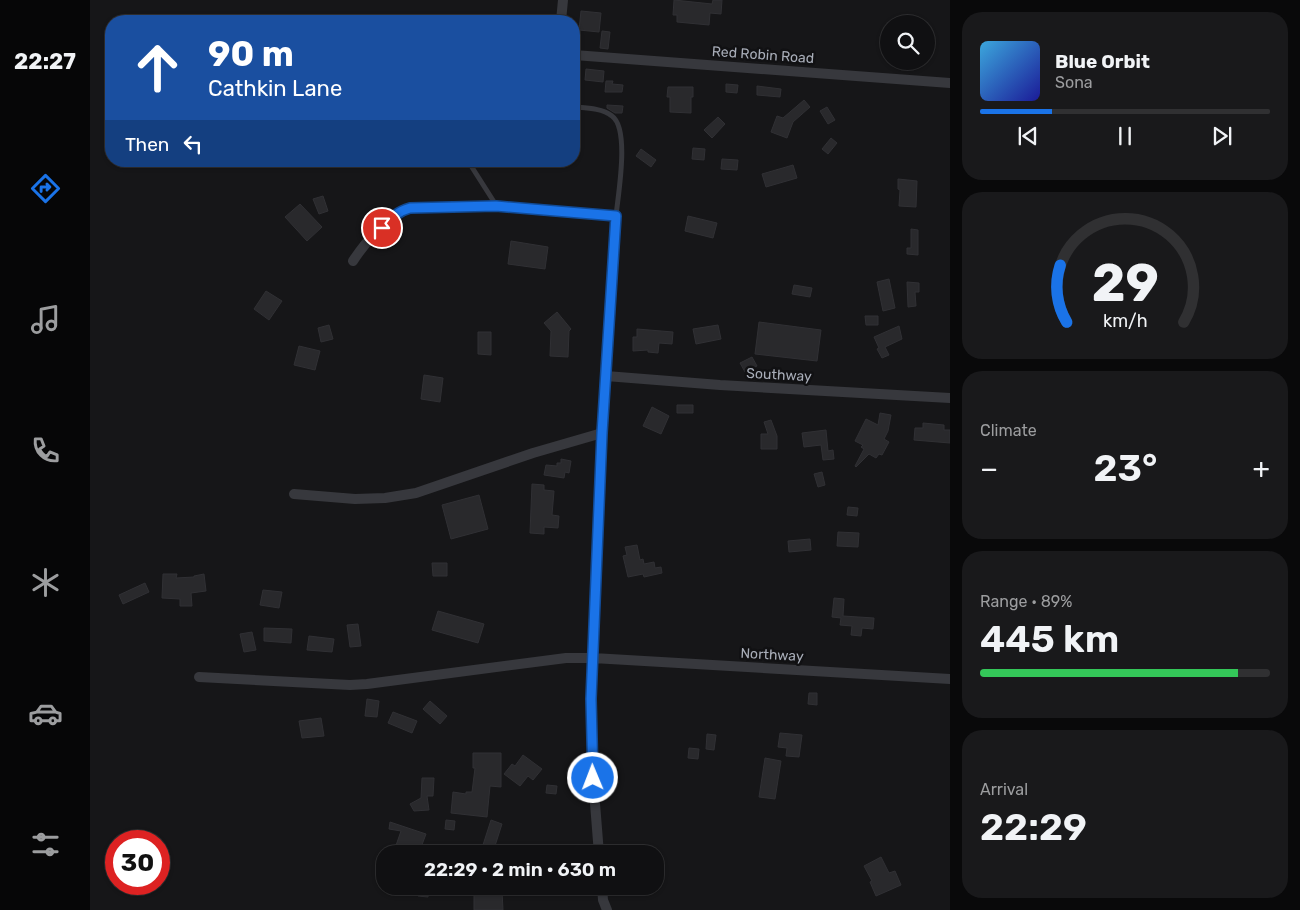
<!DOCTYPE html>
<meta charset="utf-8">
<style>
body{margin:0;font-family:Rubik,sans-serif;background:#19191b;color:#f1f3f6;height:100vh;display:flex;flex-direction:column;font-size:19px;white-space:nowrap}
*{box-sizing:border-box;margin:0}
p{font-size:16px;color:#9c9d9f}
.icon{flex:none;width:28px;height:28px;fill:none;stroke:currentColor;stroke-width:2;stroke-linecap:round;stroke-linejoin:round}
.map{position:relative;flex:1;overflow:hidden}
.sheet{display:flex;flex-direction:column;gap:12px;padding:12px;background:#09090a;width:350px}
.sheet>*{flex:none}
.banner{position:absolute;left:15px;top:15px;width:475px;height:152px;border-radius:20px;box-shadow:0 1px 4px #0004,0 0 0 1px #303032;background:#1a4fa0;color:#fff;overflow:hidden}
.fabs{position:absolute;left:790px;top:15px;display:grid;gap:10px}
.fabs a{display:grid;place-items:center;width:55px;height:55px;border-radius:50%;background:#101012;box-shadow:0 1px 4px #0004,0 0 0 1px #303032;font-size:25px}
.speed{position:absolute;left:15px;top:830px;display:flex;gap:10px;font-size:25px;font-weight:700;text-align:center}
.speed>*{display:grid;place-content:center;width:65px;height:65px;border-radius:50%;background:#101012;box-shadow:0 1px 4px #0004,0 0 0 1px #303032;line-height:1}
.speed .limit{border:8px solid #d22;background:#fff;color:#111}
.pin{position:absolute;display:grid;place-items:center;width:42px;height:42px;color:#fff;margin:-21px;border:2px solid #fff;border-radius:50%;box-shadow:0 1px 5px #0007}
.me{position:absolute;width:55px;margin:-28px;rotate:359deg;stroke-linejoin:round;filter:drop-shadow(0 0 4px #0008)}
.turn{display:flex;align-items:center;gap:18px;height:105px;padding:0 20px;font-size:22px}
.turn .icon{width:65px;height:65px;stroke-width:2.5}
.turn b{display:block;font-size:35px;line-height:42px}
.then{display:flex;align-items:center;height:48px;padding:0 20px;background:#0003;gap:10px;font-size:19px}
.big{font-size:38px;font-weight:600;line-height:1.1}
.sheet .card{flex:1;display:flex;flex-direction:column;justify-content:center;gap:8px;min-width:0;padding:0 18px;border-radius:20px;background:#19191b}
.sheet .dial{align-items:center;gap:0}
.dial svg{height:130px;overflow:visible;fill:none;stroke:#303032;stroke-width:7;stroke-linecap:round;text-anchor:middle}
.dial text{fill:#f1f3f6;stroke:none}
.song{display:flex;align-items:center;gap:15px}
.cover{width:60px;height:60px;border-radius:8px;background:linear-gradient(135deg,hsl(200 70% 55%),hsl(240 70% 35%))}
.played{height:5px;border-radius:2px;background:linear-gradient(90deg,#1a73e8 25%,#303032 25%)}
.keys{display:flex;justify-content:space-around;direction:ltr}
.heat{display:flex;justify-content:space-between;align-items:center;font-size:28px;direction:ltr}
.charge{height:8px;border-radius:4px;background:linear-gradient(90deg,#34c759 89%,#303032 0)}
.trip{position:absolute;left:286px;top:845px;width:288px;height:50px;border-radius:20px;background:#101012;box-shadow:0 1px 4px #0004,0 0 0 1px #303032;font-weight:600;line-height:50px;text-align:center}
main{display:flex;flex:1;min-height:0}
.dock{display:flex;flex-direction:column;width:90px;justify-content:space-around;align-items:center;background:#060607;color:#9c9d9f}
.dock .icon{width:35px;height:35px}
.dock .on{color:#1a73e8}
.dock b{font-size:22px;color:#f1f3f6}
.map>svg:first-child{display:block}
.building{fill:#29292c;stroke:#303034}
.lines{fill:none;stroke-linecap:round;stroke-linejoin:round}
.service{stroke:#37383d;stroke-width:5}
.minor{stroke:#37383d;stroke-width:10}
.route-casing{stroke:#114b97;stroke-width:12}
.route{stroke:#1a73e8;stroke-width:9}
.labels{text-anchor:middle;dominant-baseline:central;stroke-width:5;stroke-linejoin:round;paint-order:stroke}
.street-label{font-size:14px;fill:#a8adb8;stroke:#111113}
</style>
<main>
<nav class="dock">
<b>22:27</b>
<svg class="icon on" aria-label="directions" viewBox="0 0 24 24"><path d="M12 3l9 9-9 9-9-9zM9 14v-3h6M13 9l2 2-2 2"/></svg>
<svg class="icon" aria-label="music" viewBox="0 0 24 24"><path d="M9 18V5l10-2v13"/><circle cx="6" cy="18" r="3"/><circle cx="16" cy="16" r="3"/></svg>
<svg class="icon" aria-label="phone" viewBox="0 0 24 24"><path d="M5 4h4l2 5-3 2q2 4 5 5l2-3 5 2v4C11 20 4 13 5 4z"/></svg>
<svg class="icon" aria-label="climate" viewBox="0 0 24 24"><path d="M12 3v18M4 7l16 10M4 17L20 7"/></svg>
<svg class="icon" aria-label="car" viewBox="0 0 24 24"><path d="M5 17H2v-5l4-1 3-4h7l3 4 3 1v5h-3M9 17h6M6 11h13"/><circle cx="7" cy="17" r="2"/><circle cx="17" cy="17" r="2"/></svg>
<svg class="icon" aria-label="filters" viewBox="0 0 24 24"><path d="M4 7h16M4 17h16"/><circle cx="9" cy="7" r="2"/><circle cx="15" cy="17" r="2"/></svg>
</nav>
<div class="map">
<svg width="860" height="910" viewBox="0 0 860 910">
<rect width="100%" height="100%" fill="#161618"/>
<!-- building -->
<path class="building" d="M584,0L622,4L623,0H632L631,14L620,13L619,25L587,22V15H583Z
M491,11L511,13L509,32L489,30Z
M512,31L520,32L518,49L510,48Z
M496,69L514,71L513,82L495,80Z
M516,81H523L522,84L533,85L532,92H515Z
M636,84L648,85L647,93L636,92Z
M667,86L691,89L690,97L667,95Z
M578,87H603V97H601V113L580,112V97H577Z
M714,100L720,107L703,122L697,138L681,132L687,116L693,118Z
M517,105L533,106L532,113H525L517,108Z
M737,107L745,120L738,124L730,111Z
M628,117L635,124L622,138L614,130Z
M741,138L747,143L738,154L732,149Z
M603,148L615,149L614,160L602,159Z
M551,149L566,160L561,167L546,156Z
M632,159L648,160L647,170L631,169Z
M703,165L707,178L676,187L672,174Z
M808,179L827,181L826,207L809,206L810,190L808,189Z
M233,196L238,211L229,214L223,199Z
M210,204L232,227L217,241L195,217Z
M598,216L627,223L623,238L595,231Z
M821,229L828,230V255L817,254V248H821Z
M421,241L458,247L455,269L418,264Z
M799,279L805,308L793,311L787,282Z
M817,282L829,283V292H825L826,306L818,307Z
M704,285L722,288L720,297L702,294Z
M176,291L192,301L179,320L164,309Z
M467,312L481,329L479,331L478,357L460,356L461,331L454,323Z
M775,316H788V325H776Z
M669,322L731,330L727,361L665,354Z
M239,325L243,339L231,342L228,328Z
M628,325L631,339L606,344L603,329Z
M809,326L812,339L795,347L799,355L792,358L787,349L789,348L784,337Z
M547,329L583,332L582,344L569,343L568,353L558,352V350L543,351V337H547Z
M388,332H401V355L388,354Z
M209,346L230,351L225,370L204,365Z
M662,357L667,366L655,372L650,363Z
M334,375L353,378L350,402L331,399Z
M587,405H603V413H587Z
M562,407L579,416L571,434L553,426Z
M790,413L801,415L798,431L794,439L799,442L792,455L789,454L786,458L779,454L766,467L765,466L774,449L771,447L773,445L765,441L776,419L788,425Z
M681,420L687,436V449H671V434H678L674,422Z
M833,423L854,425V430H860V443L824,440L825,428H833Z
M736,430L738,451L743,450L744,459L733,460L731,445L714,447L712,433Z
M471,459L481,461L479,473L475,472L474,478L454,475L456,465L467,466V463H471Z
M732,472L735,485L728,487L724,474Z
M442,484L454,485V490L464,491L462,515L469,516L468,528L454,527V534L440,533Z
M389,495L398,529L361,539L352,505Z
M758,507L768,508L767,516L757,515Z
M748,532L769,533L768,547L747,546Z
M720,539L721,550L699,552L698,541Z
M547,545L550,560L553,559L554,564L564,562L565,568L571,567L572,573L554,577L553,574L538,577L533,556L537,555L535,547Z
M342,563H357V576H343Z
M73,574H87L86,578L104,577V576L114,574L116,591L101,593L102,606H90V599L72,598Z
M55,583L59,592L33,604L29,595Z
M173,590L192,592L189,608L170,605Z
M744,598L754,599L753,616L784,618L783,629L772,628L771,636L761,635L762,626L750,625L751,618L742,617Z
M348,611L394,624L388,643L342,630Z
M268,624L271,646L260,647L257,625Z
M174,628L202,629L201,643L174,641Z
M162,632L166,650L154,652L150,634Z
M219,636L244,639L242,652L217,650Z
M719,693H727V705L718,704Z
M277,699L289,701L287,717L275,716Z
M340,701L357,716L350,724L333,709Z
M303,712L327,721L322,733L298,723Z
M231,718L234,736L212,738L209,721Z
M690,733L712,735L709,757L696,756L697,748L688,747Z
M617,734L626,735L624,750L616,749Z
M599,748L609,749L608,759L598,758Z
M383,753H411V787L400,786L397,817L361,813L363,792L376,794V792H382L385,768H383Z
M433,755L452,769L443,780L438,776L430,786L414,774L422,764L425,766Z
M675,758L691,761L685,799L669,797Z
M332,778H344L343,796H337L339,810L324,811L320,804L331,798Z
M457,785L467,786L466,794L456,793Z
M356,820L365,821L364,830L355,829Z
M401,820L412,824L403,852L392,848Z
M300,822L336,834L330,850L325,848L323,854H303L311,831L299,829Z
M791,857L799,873L805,871L811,885L786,896L780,882L782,881L774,866Z
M329,886H339L338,897L328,896Z
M405,891H412L413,910H384V893L405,892Z"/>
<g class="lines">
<!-- service -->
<path class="service" d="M484,107C496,108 512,108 522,116C540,129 528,195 526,216
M378,161L406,205"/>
<!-- minor -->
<path class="minor" d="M471,21L473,0
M484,55L860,83
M263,261C274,244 300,212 320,208L406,206L526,216L512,433L501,699L503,778L509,854
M516,376L630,385L860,398
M204,494L265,499L295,498L326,493L443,453L512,433
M109,677L260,685L277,684L476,658H503L860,679
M512,886L513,900L517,910"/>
</g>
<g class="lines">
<!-- route casing -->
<g class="route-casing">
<path id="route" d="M292,228C300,219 308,211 320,208L406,206L526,216L512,433L501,699L503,778"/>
</g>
<!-- route -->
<use href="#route" class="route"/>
</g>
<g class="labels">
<!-- street labels -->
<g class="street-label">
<text transform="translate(673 55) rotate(4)">Red Robin Road</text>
<text transform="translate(689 375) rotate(3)">Southway</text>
<text transform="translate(682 655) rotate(3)">Northway</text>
</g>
</g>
</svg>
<div class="fabs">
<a><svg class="icon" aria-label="search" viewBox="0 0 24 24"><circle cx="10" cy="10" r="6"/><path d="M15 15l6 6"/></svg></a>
</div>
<div class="speed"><div class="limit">30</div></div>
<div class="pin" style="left:292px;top:228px;background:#d93025"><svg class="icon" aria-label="arrive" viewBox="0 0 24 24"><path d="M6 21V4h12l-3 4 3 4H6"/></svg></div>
<svg class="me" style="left:503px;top:778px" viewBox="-20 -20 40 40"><circle r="17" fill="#1a73e8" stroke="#fff" stroke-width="3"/><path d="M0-11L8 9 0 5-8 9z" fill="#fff"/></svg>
<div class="trip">22:29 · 2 min · 630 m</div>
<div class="banner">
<div class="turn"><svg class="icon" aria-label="ahead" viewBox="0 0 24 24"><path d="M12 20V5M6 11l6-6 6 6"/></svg><div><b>90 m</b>Cathkin Lane</div></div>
<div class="then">Then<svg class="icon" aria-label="left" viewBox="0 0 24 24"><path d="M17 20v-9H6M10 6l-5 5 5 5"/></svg></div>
</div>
</div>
<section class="sheet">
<div class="card">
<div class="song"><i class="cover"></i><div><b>Blue Orbit</b><p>Sona</p></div></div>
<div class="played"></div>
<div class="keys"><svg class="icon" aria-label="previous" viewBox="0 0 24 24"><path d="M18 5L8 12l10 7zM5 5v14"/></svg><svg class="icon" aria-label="pause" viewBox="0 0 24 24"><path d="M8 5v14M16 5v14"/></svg><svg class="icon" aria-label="next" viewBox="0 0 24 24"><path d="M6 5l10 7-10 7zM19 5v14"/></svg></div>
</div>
<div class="card dial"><svg viewBox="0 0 100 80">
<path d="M14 69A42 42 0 1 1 86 69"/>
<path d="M14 69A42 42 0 0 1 10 34" stroke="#1a73e8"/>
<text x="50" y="56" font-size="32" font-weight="700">29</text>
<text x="50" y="72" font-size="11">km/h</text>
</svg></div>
<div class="card"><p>Climate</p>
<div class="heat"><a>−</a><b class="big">23°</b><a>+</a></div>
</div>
<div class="card"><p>Range · 89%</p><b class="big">445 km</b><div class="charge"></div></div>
<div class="card"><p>Arrival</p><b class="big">22:29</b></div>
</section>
</main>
